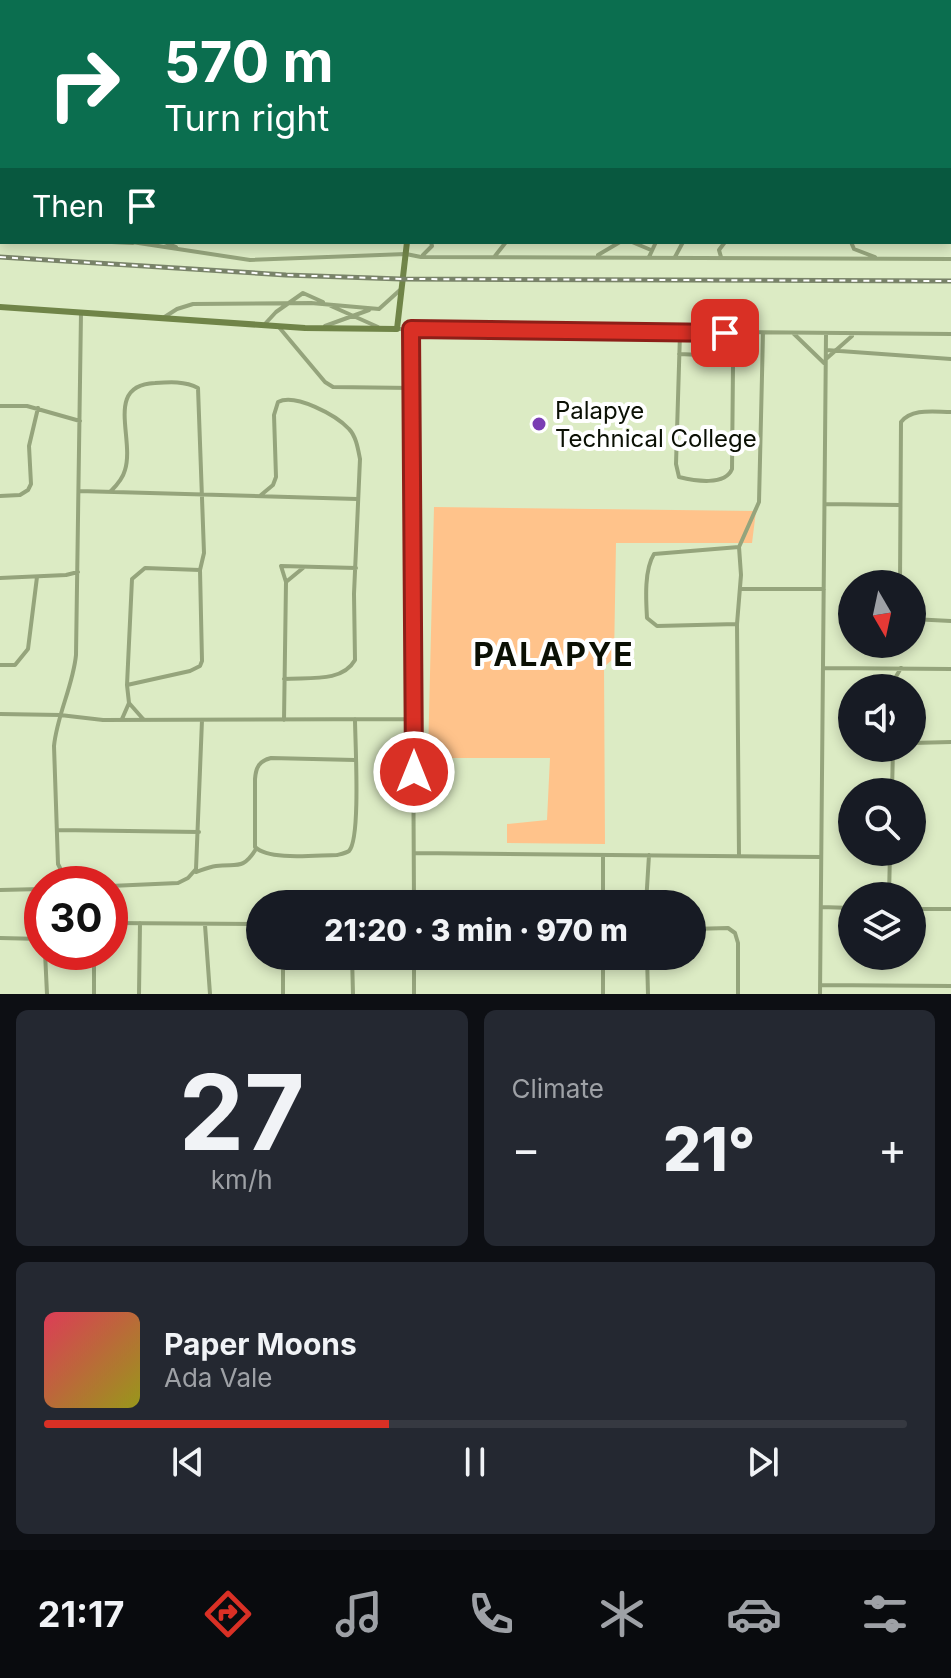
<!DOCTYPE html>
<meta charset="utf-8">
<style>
body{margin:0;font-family:Inter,sans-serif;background:#242831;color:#f1f3f6;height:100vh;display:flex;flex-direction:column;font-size:30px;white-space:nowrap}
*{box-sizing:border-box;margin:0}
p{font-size:26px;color:#9ea1a6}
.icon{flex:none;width:44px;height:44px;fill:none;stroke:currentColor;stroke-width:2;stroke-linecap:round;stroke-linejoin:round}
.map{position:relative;height:994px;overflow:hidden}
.side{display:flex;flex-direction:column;gap:16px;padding:16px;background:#0d0f14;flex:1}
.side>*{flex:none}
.top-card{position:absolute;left:0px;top:0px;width:952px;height:244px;box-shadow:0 4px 12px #0003;background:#0b6e4f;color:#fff;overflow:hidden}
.needle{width:52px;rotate:171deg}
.fabs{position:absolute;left:838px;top:570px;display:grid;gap:16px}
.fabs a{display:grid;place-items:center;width:88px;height:88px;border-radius:50%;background:#171b24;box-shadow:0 4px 12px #0003;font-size:40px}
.speed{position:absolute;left:24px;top:866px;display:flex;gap:16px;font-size:40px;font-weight:700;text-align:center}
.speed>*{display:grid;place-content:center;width:104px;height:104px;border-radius:50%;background:#171b24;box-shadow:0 4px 12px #0003;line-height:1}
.speed .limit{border:12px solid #d22;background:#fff;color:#111}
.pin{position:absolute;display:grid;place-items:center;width:68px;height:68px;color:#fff;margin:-34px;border-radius:16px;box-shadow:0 4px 12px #0006}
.me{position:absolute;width:88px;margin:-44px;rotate:0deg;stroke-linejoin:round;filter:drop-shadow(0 0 6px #0008)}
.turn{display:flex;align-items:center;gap:28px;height:168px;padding:0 32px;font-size:36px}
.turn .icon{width:104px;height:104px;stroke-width:2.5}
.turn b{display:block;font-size:56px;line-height:68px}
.then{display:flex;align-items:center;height:76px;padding:0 32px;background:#0003;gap:16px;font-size:30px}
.big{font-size:60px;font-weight:800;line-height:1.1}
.side .tile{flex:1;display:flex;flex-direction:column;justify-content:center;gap:12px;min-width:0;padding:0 28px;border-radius:12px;background:#242831}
.side .dial{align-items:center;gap:0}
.dial b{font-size:104px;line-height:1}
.song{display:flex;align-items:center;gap:24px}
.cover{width:96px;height:96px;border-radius:12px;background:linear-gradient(135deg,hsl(350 70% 55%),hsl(60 70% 35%))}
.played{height:8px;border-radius:4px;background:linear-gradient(90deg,#d93025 40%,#363941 40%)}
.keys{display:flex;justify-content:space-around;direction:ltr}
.heat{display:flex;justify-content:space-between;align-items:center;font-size:44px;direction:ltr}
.side .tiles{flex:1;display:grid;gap:16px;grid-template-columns:1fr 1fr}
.tile:last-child{grid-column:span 2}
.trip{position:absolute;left:246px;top:890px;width:460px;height:80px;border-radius:40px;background:#171b24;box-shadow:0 4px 12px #0003;font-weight:800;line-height:80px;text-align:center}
.menu{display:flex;height:128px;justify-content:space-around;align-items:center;background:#090b0e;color:#9ea1a6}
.menu .icon{width:56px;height:56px}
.menu .selected{color:#d93025}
.menu b{font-size:36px;color:#f1f3f6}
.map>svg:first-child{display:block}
.green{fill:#ffc38b}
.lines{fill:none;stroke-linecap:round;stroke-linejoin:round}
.street{stroke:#95a47c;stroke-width:4}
.secondary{stroke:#708448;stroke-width:6}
.rail-casing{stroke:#798369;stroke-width:5}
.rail{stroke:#fff;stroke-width:2;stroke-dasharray:6;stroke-linecap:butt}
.route-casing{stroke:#8d1f18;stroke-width:20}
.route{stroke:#d93025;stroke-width:14}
.poi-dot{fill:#7a3db3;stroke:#fff;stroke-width:3}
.labels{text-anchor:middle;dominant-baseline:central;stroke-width:8;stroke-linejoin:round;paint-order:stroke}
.poi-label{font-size:24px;fill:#0b1004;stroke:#fff;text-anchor:start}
.district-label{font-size:32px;font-weight:bold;letter-spacing:2px;fill:#0b1004;stroke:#fff}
</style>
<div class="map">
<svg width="951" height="994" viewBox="0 0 951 994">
<rect width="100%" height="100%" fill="#dcebc4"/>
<!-- green -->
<path class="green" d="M434,507L756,511L752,543H616L614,658L604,667L605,844L507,843V824L547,820L550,758H428Z"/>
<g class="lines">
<!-- street -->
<path class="street" d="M203,0L220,2
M335,0L337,2
M411,0V2
M463,0V2
M502,0V2
M632,0L633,2
M737,0L738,2
M778,0L780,2
M884,0V2
M946,0L947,2
M18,2V0
M61,2V0
M120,2V0
M271,2L273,0
M328,2L329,0
M479,2L483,0
M668,2V0
M829,2L830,0
M950,11L951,14
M950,29H951
M0,34H2
M0,78L2,77
M950,91H951
M0,123H2
M0,155H2
M950,164L951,165
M0,223H2
M0,231H2
M112,242L133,243
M132,242L250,260L406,254L421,257L951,259
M164,242L176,247
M632,242L651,250
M851,242L854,249L875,257
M423,255L432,246L431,242
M598,255L620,242
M495,256L506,242
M649,257L656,242
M675,257L683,242
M721,257L719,250L725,242
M331,306L378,327
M163,318L177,309L193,304L311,303L379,309L400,290
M264,325L276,312L303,293L323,302
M278,326L325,382L333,387L412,388
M325,326L369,310
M397,329L951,334
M411,329L414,904
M793,333L824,363
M826,350L951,359
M679,354L724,356L733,366L732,469C725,486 695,481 679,477L676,464L680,333
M826,359L852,336
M0,406H27L80,421
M79,491L357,499
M111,491C117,485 123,478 125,470C135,438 104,385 155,383C170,382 185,381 198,388L204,553L200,570L202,661L200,666L190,671L127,685
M261,495L273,485L276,477L274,415L278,402C295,393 336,415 349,429C356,436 358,449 360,459L354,594L355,660C342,683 308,677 284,679
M0,496L20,495L28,490L31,484L29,446L38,408
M826,504L899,505
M0,578L66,575L78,572
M286,582L281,566L356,568
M900,584L901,422C912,408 934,412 951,412
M740,589H824
M912,619L951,621
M737,624L657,626L647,618C646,600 644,570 654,554L739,547
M0,665H15L28,649L37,577
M823,668L951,669
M894,688V680L901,668
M0,714L60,715L103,720L413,719
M122,719L129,703
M355,719C355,740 361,839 349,851C346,853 341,854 337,855C317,855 269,861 255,847V779C256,767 259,761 271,758L355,760
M144,720L129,703L127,685L132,579L145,568L200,570
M284,720L286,582L303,568
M912,743L951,742
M892,792L893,748
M58,830L199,832
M414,853L821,857
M739,856L737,624L741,575L739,547L759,502L763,333
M196,872C202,870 209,867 216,866C237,863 242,871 256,849
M53,884L60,872
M68,884L58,864L54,746C57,715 73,686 76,655L81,313
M110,886L178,883L188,878L196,869L202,720
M0,890L42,889
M889,896L890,852
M603,904V855
M646,904L649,855
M821,907L852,908
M912,909H951
M110,923L260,924
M205,925L210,994
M692,929L728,928L735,933L738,943V994
M0,938L42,939
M45,952L47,994
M283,956V994
M352,956L353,994
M647,956L648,994
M820,985L951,986
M94,994V952
M139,994L140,923
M414,994V956
M603,994V956
M820,994L826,334"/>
<!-- secondary -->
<path class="secondary" d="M377,0V2
M0,307L305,328L397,329L407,242"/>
<!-- rail casing -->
<g class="rail-casing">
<path id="rail" d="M0,257L286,275L401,279L951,281"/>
</g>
<!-- rail -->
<use href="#rail" class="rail"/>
</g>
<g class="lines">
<!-- route casing -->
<g class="route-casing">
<path id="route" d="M414,772L411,329L725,333"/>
</g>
<!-- route -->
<use href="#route" class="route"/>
</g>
<!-- markers -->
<circle class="poi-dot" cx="539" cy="424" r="8"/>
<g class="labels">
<!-- poi labels -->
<g class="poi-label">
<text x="555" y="410">Palapye<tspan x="555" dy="28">Technical College</tspan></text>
</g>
<!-- district labels -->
<g class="district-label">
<text x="554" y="654">PALAPYE</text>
</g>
</g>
</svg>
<div class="fabs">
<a><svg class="needle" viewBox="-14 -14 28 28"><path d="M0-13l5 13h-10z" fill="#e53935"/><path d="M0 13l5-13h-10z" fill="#9ea1a6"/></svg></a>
<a><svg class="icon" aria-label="sound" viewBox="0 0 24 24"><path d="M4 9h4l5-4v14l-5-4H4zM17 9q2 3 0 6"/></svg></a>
<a><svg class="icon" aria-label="search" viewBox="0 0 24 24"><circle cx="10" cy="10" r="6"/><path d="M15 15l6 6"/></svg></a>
<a><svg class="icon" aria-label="layers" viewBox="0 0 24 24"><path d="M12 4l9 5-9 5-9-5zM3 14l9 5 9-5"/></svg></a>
</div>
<div class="speed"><div class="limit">30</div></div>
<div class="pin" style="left:725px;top:333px;background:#d93025"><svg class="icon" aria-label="arrive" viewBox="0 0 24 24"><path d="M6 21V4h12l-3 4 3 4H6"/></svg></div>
<svg class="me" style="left:414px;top:772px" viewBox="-20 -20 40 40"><circle r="17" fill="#d93025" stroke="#fff" stroke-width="3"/><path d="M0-11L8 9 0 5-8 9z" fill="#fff"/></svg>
<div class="trip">21:20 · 3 min · 970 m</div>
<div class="top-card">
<div class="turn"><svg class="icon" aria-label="right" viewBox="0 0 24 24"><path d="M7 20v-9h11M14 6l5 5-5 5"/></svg><div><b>570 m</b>Turn right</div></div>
<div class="then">Then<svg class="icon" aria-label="arrive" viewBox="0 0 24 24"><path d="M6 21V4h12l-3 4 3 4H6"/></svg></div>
</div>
</div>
<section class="side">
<div class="tiles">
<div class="tile dial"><b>27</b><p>km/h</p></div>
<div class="tile"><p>Climate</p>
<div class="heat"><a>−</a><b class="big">21°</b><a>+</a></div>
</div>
<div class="tile">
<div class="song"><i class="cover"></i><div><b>Paper Moons</b><p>Ada Vale</p></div></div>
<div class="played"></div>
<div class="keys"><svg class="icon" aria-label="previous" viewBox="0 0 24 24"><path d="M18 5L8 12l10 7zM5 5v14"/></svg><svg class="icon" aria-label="pause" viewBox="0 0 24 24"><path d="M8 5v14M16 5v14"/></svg><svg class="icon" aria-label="next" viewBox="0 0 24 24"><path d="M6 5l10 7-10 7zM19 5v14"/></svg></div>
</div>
</div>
</section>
<nav class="menu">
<b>21:17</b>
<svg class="icon selected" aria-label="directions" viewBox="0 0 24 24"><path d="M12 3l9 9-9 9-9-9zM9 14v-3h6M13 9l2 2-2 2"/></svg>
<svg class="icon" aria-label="music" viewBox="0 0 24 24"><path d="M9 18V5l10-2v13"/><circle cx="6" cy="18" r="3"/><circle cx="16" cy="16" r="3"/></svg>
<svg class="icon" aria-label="phone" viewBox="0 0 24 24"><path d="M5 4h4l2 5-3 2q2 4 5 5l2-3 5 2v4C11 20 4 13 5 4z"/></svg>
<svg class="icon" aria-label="climate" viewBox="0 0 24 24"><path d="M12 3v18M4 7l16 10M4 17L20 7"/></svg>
<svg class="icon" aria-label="car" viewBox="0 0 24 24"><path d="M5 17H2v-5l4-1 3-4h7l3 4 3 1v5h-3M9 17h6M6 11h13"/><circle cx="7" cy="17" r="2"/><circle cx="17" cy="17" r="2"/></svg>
<svg class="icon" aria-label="filters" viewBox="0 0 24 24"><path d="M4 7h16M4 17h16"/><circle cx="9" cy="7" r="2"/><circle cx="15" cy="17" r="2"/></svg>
</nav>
